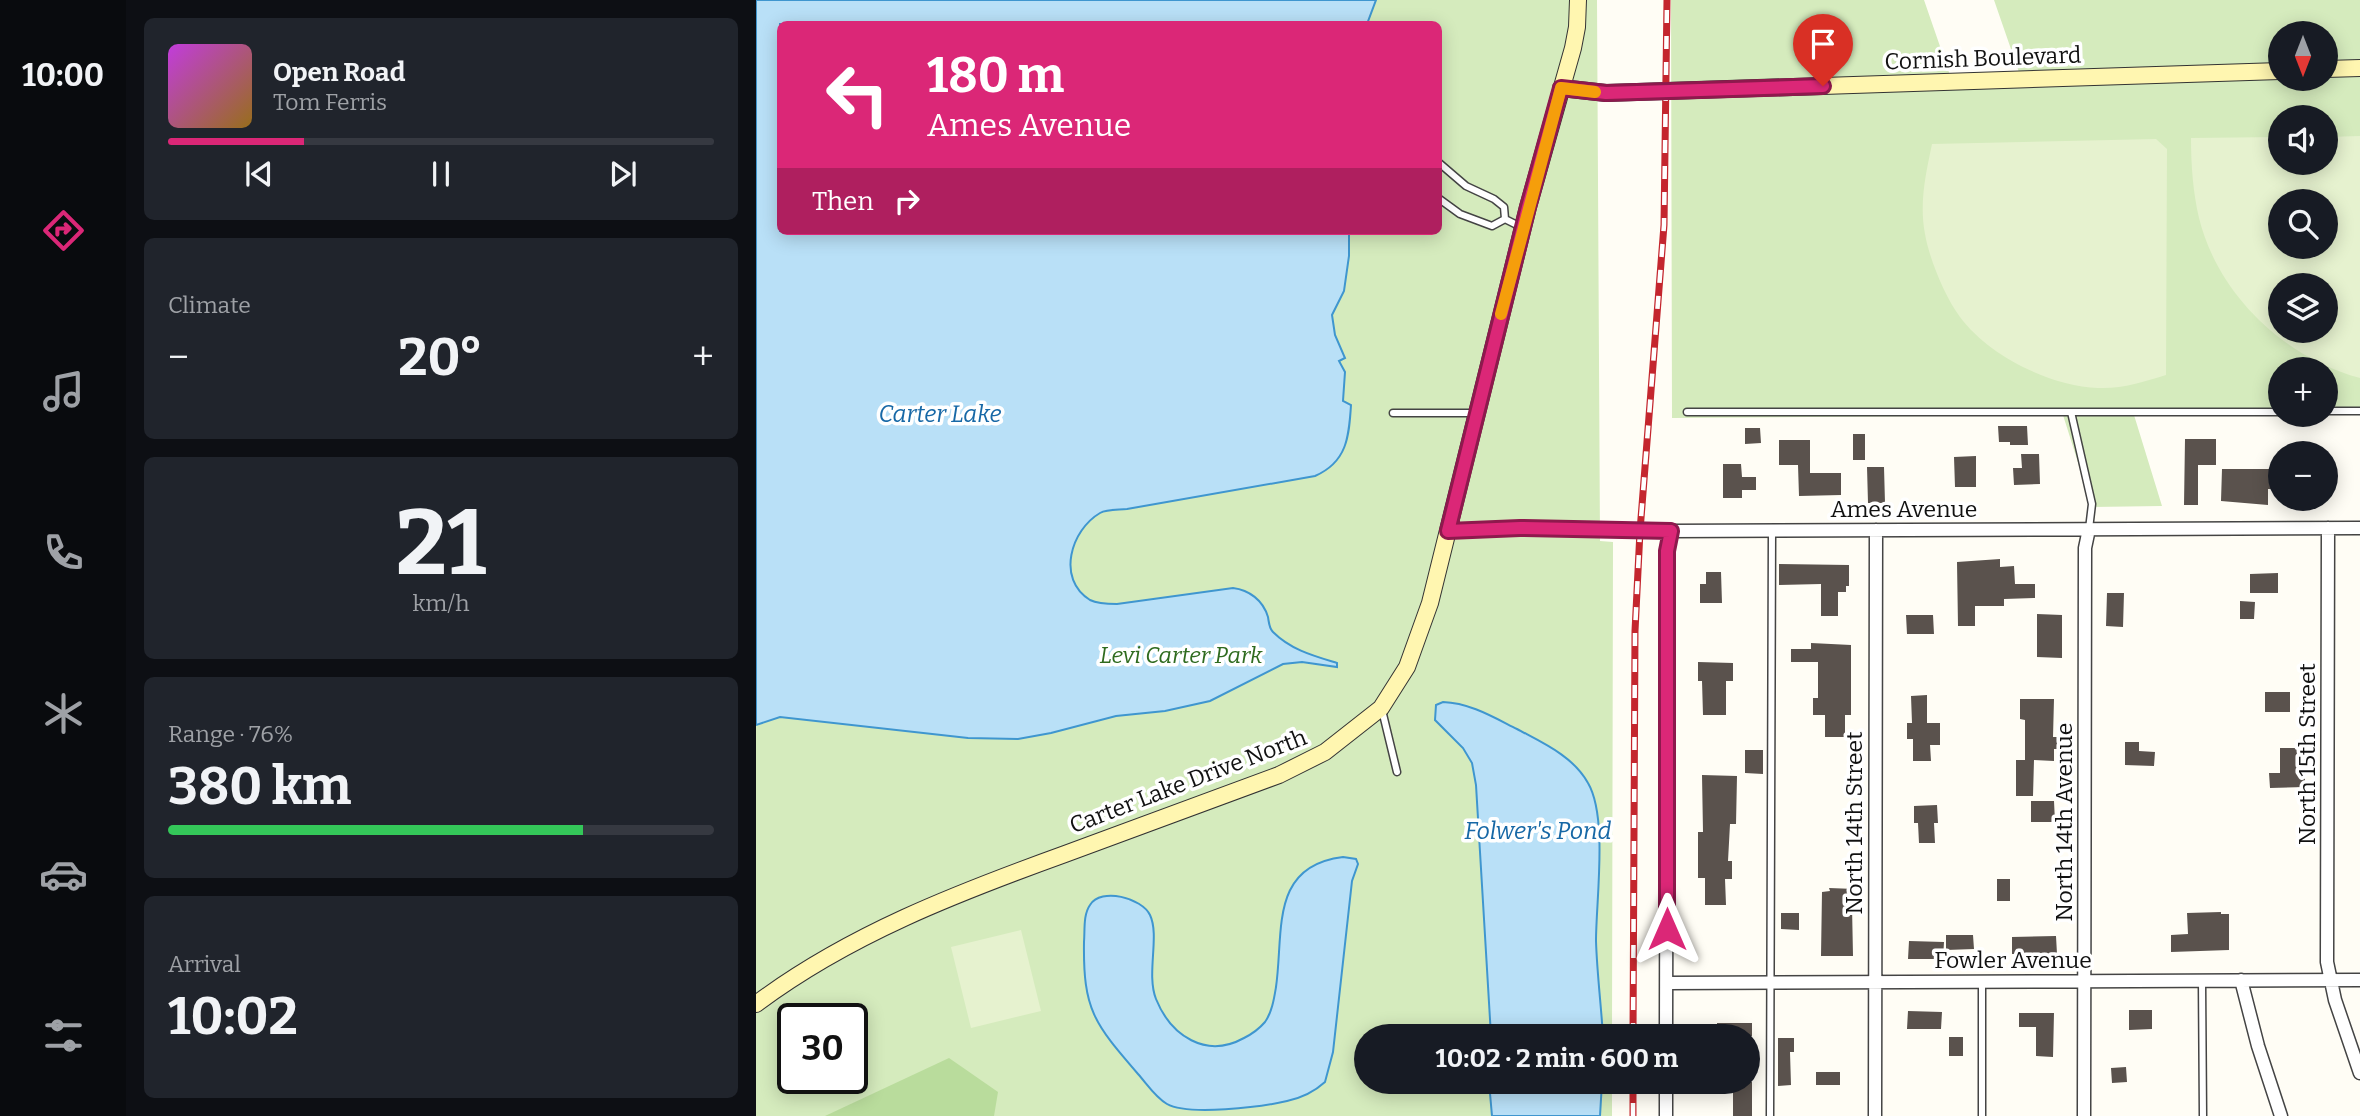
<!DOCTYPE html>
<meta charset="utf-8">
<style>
body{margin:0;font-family:Bitter,serif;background:#20242c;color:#f1f3f6;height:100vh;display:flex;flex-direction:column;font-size:26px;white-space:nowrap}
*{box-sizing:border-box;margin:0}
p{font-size:23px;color:#9ea1a6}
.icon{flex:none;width:38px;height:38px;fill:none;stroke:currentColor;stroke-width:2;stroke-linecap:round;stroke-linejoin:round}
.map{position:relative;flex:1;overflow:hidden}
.side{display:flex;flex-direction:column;gap:18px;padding:18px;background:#0d0f14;width:630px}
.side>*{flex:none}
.guide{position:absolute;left:21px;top:21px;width:665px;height:214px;border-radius:10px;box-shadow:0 4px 18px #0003;background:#db2777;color:#fff;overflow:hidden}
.needle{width:46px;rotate:180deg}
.tools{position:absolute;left:1512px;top:21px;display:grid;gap:14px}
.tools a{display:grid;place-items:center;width:70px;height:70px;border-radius:50%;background:#171b24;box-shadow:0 4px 18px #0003;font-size:35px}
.speed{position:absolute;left:21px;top:1003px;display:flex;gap:14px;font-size:35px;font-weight:700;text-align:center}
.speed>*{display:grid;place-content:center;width:91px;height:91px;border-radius:50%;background:#171b24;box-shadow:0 4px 18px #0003;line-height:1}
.speed .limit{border:4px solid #111;border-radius:10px;background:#fff;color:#111}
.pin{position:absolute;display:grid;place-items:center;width:60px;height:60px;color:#fff;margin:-72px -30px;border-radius:50% 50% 50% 0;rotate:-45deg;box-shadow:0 0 7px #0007}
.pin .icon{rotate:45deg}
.me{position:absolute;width:77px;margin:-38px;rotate:0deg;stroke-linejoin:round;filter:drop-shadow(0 0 5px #0008)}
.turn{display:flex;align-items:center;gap:24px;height:147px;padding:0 35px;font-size:32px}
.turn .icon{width:91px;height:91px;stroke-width:2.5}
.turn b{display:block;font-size:49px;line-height:60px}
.then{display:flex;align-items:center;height:66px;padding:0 35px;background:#0003;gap:14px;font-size:26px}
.big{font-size:52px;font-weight:700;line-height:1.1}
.side .card{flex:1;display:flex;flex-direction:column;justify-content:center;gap:10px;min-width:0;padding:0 24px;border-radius:10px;background:#20242c}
.side .dial{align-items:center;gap:0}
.dial b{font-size:91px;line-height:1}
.song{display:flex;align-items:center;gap:21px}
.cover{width:84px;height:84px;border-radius:10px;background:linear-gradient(135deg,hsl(290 70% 55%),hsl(40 70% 35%))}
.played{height:7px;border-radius:4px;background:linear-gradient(90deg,#db2777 25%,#363941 25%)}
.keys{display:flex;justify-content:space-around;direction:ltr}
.heat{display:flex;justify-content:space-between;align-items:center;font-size:38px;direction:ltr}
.charge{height:10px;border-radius:5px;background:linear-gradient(90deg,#34c759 76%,#363941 0)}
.trip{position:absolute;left:598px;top:1024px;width:406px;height:70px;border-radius:35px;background:#171b24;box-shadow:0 4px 18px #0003;font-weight:700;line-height:70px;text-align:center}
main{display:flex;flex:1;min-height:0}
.tabs{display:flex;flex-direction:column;width:126px;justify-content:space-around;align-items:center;background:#090b0e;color:#9ea1a6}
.tabs .icon{width:49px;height:49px}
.tabs .active{color:#db2777}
.tabs b{font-size:32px;color:#f1f3f6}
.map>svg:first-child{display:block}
.green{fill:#d5ebbd;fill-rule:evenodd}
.forest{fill:#b9dc9c}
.pitch{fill:#e6f2cf;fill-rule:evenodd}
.water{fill:#b9e0f7;stroke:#3f96cf;stroke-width:2}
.building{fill:#5a524d}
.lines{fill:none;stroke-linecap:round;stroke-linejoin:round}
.lane-casing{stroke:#444;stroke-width:9}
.street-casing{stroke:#444;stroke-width:15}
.secondary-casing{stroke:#333;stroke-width:18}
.lane{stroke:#fff;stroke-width:6}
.street{stroke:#fff;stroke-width:12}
.secondary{stroke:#fff6b0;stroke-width:16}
.rail-casing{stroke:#c4262e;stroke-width:7}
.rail{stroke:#fff;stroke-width:4.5;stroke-dasharray:13;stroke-linecap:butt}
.route-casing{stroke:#8e194d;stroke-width:18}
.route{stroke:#db2777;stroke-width:12}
.slow{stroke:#f59e0b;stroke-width:12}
.labels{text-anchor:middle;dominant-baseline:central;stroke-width:7;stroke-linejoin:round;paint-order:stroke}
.street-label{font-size:23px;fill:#111;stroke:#fff}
.park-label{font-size:23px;font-style:italic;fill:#2f6b1f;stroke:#fff}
.water-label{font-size:24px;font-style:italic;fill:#1768a6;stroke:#fff}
</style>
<main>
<nav class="tabs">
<b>10:00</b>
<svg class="icon active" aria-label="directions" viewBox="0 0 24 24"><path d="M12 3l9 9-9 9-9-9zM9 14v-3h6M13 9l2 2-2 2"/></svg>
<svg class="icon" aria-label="music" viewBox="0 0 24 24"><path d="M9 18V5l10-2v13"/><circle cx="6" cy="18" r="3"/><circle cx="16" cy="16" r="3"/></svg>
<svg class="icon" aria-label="phone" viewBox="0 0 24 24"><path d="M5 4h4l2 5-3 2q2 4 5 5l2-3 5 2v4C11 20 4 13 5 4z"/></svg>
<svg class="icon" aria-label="climate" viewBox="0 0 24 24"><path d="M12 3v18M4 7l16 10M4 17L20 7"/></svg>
<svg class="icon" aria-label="car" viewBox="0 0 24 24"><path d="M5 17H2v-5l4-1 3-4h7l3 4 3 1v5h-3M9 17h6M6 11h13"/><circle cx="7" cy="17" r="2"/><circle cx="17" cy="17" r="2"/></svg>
<svg class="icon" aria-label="filters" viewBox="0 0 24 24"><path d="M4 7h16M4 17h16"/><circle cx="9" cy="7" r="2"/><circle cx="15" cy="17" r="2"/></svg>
</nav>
<section class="side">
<div class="card">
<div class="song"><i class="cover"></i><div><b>Open Road</b><p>Tom Ferris</p></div></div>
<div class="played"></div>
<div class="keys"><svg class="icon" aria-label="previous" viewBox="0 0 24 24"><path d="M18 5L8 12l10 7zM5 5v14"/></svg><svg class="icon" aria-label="pause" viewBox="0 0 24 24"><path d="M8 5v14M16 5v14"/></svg><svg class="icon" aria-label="next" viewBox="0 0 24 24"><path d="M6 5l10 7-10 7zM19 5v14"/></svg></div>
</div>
<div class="card"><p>Climate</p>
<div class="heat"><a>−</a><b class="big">20°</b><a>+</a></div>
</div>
<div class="card dial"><b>21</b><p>km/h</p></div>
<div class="card"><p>Range · 76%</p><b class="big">380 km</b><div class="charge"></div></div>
<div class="card"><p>Arrival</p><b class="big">10:02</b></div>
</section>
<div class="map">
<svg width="1604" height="1116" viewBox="0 0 1604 1116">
<rect width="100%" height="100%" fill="#fffdf5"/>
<!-- green -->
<path class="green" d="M77,0H841L844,541L857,542L856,1036H611V1082H856V1116H0V311L24,231H682V24H71ZM37,1018H96V1078H37Z
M915,0H1168L1196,81L1265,78L1238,0H1604V413H1570V369H1524V414L1378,415L1406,506L1336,507L1307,415L916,418ZM1524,33H1570V79H1524ZM1524,117H1570V163H1524ZM1524,201H1570V247H1524ZM1524,285H1570V331H1524Z"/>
<!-- forest -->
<path class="forest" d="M193,1058L242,1092L238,1116H69Z"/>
<!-- pitch -->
<path class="pitch" d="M1604,136V378C1529,358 1462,295 1443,218C1437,192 1435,165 1435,138L1524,137V163H1570V137ZM1524,201H1570V247H1524ZM1524,285H1570V331H1524Z
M1400,139L1411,149L1410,375C1387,382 1366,389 1342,388C1294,386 1233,356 1204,317C1189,297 1173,258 1169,234C1163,203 1170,173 1176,144Z
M265,930L285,1011L215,1028L195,947Z"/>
<!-- water -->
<path class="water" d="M0,0H620L611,24H24V231H593V256L588,291L576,315L579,335L589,358L583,361L589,372L587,401L595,405C593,437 591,462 559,476L371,509C363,510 351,509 344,513C315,530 300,579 334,600C342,604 352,604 361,604L477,588C493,590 507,600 512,617C513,623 513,628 517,632C535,650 558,656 581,663V667L546,662L527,664L454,701L409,711L360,716L295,733L262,739L212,738L24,717L0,725Z
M687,702C714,703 737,717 761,729C787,743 817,756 832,783C852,817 840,900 840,941C841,973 845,1004 847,1036H735L720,785L716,763L707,748L679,720L680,705Z
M587,857L600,859L602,864L596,881L577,1052L569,1082C558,1092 545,1098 531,1101C506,1107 432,1116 411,1104C399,1097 391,1084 382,1074C338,1023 327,1010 328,942C329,930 327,915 334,905C345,887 386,898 394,915C404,936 390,974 400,999C415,1036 450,1059 488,1038C496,1034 503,1029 509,1022C516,1012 518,999 520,987C528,932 513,866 587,857Z
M733,1082H846L844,1116H736Z"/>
<!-- building -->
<path class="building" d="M1242,426H1271L1272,445H1254V442H1243Z
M989,428H1004L1005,443L989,444Z
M1097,434H1109V460H1097Z
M1429,439H1460V465H1442V505H1428Z
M1023,440H1054V473H1085V495L1043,496L1042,465H1023Z
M1265,454H1283L1284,484L1258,485L1257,468H1266Z
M1220,456V487H1199L1198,457Z
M967,464H985L986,477H1000V490H986V498H967Z
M1111,467H1128L1129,503H1112Z
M1466,469H1524V489H1512V505L1465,501Z
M1244,559V567L1258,566L1259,584H1279V598L1248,599V606H1219V626H1202L1201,562Z
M1023,564L1093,565V586H1090V592H1082V616H1065V584L1023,585Z
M950,572H965L966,603H944V584H950Z
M1522,573V593H1494V574Z
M1351,593H1368L1367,627L1350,626Z
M1484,601L1499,602L1498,619H1484Z
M1281,614L1306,615V658L1281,657Z
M1150,615H1177L1178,634H1151Z
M1055,643L1095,645V715H1089V737H1069V715H1057V698H1062V662H1035V649H1055Z
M942,662L977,663V681H970V715H947L946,681H942Z
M1509,692H1534V712H1509Z
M1171,695V723H1184V745H1174L1175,761H1157V739H1151V723H1156L1155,696Z
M1264,699H1298L1297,737H1301V749H1298V761L1278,760L1277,796H1260V760H1269V720L1264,719Z
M1369,742H1383V751L1399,752L1398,766L1369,765Z
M1524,748H1545V772H1549V787L1514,788L1513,773H1524Z
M989,750H1007V774L989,773Z
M946,775L981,776L980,824H974L972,861H976V879H969L970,905H949V878H942V832H947Z
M1275,801H1298L1299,822H1275Z
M1181,805L1182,823H1178L1179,843H1163L1162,823H1158V806Z
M1241,879H1254V901H1241Z
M1073,888L1099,889V906H1096L1097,956H1065L1066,892L1074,891Z
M1465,912V914H1473V950L1415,952V935L1432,934L1431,913Z
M1025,913H1043V930L1025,929Z
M1190,935H1217L1218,949L1190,950Z
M1300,936L1301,954H1256V937Z
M1153,941L1188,942L1187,959H1152Z
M1373,1010H1396V1029L1373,1030Z
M1152,1011L1186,1012L1185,1029H1151Z
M1263,1013H1298L1297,1057L1280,1056V1027H1263Z
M961,1023H996V1036H961Z
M1193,1037H1207V1056H1193Z
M1022,1038H1038V1052H1034L1035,1085L1022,1086Z
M1370,1067L1371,1082L1356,1083L1355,1068Z
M1060,1072H1084V1085H1060Z
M977,1082H996V1116H977Z"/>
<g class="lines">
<!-- lane casing -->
<g class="lane-casing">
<path id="lane" d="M682,162L710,186L738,199L748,207L749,219L765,227
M682,198L704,214L736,226L749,219
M1570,411H1604
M931,412H1524
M1315,412L1336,504L1333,529
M637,413H718
M626,710L641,772
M1446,981L1447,1116
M1014,1116L1016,531
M1226,1116V983"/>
</g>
<!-- street casing -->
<g class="street-casing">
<path id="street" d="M1572,528L1571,962L1579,1000L1604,1073
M692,531L764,528L915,531L1604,528
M1485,980L1502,1046L1525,1116
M911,983L1604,980
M910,1036L911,551L915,531
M910,1116V1082
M1119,1116L1120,530
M1328,1116L1329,548L1333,529"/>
</g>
<!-- secondary casing -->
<g class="secondary-casing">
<path id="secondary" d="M1570,69L1604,68
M805,88L850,93L1524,71
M0,1004C92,935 201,893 309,854C380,828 451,801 523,775L569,752L625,708L651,667L674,603L772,207L817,48L821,27L822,0"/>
</g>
<!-- lane -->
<use href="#lane" class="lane"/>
<!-- street -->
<use href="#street" class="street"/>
<!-- secondary -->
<use href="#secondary" class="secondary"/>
<!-- rail casing -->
<g class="rail-casing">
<path id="rail" d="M877,1036L879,631L884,531L908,225L911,0
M877,1116V1082"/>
</g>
<!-- rail -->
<use href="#rail" class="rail"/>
</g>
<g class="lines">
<!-- route casing -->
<g class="route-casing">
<path id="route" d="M911,929V551L915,531L764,528L692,531L772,207L805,88L850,93L1067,86"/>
</g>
<!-- route -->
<use href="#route" class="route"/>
<!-- slow -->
<path class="slow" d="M745,314L805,88L839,92"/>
</g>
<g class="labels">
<!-- street labels -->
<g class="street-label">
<text transform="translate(1227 58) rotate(-2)">Cornish Boulevard</text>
<text x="1148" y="509">Ames Avenue</text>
<text transform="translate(1551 754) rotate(-90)">North 15th Street</text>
<text transform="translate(432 781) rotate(-21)">Carter Lake Drive North</text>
<text transform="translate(1308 822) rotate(-90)">North 14th Avenue</text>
<text transform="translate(1098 823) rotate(-90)">North 14th Street</text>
<text x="1257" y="960">Fowler Avenue</text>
</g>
<!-- park labels -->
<g class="park-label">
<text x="425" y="655">Levi Carter Park</text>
</g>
<!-- water labels -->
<g class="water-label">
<text x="184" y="414">Carter Lake</text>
<text x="782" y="831">Folwer's Pond</text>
</g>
</g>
</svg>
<div class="tools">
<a><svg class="needle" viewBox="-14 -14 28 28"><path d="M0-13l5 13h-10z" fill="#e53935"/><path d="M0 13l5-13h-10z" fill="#9ea1a6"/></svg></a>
<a><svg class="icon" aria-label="sound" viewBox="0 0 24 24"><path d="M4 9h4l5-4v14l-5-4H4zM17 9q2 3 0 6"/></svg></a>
<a><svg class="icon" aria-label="search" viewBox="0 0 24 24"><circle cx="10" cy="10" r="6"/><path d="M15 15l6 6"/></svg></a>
<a><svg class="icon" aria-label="layers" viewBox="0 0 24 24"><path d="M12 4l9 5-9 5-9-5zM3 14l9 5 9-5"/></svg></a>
<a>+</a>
<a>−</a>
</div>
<div class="speed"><div class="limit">30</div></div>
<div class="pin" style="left:1067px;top:86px;background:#d93025"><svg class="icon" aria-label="arrive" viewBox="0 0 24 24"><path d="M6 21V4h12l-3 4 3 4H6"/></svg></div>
<svg class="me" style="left:911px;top:929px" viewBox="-20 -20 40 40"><path d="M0-17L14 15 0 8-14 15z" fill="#db2777" stroke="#fff" stroke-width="4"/></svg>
<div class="trip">10:02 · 2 min · 600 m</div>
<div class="guide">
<div class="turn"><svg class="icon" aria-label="left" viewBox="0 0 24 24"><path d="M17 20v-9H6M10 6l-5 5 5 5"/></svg><div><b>180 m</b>Ames Avenue</div></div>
<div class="then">Then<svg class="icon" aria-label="right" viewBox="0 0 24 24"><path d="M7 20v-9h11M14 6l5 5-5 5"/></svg></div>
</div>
</div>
</main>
